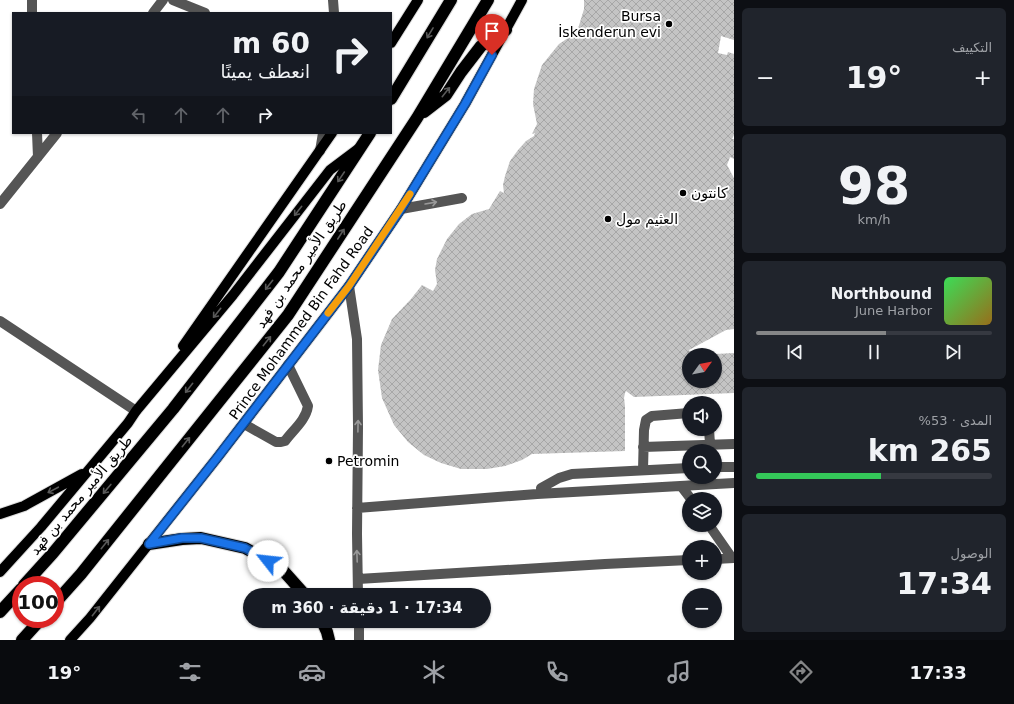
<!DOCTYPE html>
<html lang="ar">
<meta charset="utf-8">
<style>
body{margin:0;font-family:"DejaVu Sans",Vazirmatn,sans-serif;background:#20242c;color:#f1f3f6;direction:rtl;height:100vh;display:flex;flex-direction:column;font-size:15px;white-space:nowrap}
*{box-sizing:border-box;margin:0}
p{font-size:13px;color:#9ea1a6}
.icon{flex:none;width:22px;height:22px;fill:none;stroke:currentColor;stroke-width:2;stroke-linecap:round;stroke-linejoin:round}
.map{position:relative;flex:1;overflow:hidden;direction:ltr}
.sheet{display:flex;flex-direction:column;gap:8px;padding:8px;background:#0d0f14;width:280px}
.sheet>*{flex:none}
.hud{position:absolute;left:12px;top:12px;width:380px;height:122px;border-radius:0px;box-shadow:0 1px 3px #0004;direction:rtl;background:#171b24;color:#f1f3f6;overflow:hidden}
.needle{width:26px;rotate:57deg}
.fabs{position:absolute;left:682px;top:348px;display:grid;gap:8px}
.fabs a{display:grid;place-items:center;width:40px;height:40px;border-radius:50%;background:#171b24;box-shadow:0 1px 3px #0004;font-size:20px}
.speed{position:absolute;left:12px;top:576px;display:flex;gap:8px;font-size:20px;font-weight:700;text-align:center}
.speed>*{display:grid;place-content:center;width:52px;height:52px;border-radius:50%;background:#171b24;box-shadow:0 1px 3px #0004;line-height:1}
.speed .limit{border:6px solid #d22;background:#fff;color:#111}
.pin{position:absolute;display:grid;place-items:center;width:34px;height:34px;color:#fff;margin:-41px -17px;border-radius:50% 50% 50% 0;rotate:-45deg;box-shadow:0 0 4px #0007}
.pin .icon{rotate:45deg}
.me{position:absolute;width:44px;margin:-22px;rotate:299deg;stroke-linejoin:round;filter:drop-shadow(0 0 3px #0008)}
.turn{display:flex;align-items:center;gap:14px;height:84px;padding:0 16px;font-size:18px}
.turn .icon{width:52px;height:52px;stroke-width:2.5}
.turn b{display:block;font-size:28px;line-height:34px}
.lanes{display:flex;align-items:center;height:38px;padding:0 16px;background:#0003;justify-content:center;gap:20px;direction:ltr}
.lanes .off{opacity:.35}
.big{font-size:30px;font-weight:600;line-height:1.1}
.sheet .widget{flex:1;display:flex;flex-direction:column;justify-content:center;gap:6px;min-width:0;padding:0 14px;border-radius:6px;background:#20242c}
.sheet .dial{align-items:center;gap:0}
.dial b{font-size:52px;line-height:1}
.song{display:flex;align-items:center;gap:12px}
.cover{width:48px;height:48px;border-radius:6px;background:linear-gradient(135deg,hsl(130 70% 55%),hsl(40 70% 35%))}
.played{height:4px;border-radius:2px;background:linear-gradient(90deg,#858687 55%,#363941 55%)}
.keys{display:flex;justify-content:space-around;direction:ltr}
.heat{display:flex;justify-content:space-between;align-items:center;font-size:22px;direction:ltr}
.charge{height:6px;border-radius:3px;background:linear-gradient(90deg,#34c759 53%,#363941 0)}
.trip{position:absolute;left:243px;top:588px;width:248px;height:40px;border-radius:20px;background:#171b24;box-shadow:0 1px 3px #0004;font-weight:600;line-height:40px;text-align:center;direction:rtl}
.menu{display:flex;height:64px;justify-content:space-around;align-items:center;background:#090b0e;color:#9ea1a6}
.menu .icon{width:28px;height:28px}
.menu .current{color:#858687}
.menu b{font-size:18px;color:#f1f3f6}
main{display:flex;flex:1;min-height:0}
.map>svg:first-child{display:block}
.building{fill:url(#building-cross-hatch)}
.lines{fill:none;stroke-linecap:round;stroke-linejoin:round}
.major-casing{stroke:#dbdbdb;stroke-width:12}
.highway-casing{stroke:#dbdbdb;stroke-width:14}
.minor{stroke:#555;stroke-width:10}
.major{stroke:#000;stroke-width:10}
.highway{stroke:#000;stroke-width:12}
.oneway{stroke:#595959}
.oneway2{stroke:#999}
.route-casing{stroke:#114b97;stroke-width:10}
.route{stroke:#1a73e8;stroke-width:7}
.slow{stroke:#f59e0b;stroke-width:7}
.poi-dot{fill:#000;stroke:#fff;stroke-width:1.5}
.labels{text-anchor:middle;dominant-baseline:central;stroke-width:3.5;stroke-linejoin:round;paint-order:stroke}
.poi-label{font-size:14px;fill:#000;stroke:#fff;text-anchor:start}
.street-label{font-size:14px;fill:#000;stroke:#fff}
</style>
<main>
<section class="sheet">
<div class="widget"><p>التكييف</p>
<div class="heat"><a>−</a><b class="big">19°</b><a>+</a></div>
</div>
<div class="widget dial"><b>98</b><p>km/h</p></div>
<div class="widget">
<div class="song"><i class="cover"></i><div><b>Northbound</b><p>June Harbor</p></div></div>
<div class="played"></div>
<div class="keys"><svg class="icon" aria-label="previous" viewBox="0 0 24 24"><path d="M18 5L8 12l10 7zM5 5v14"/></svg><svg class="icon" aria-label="pause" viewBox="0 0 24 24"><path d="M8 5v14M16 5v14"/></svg><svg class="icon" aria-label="next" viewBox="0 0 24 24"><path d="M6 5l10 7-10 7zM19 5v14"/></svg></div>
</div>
<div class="widget"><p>المدى · 53%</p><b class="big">265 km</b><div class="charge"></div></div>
<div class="widget"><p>الوصول</p><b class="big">17:34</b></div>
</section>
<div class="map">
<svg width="734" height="640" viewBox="0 0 734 640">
<defs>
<pattern id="building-cross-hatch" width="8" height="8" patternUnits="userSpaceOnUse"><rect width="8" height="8" fill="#c4c4c4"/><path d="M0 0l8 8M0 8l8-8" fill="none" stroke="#a7a7a7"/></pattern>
</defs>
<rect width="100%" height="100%" fill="#fff"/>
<!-- building -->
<path class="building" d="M584,0H734V40L721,36L718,53L727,55L728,52L734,54V135L732,139H734V159L730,157L727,165L734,178V329L726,330L689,350L691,355H689V381H715V354L734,353V393L634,397L626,391L625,393L624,398L625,406V451L532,454L522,460L505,466L487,469H461L441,463L424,455L408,442L394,425L382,398L378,370L381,345L392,319L411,299L422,285L433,291L437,284L435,270L437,259L447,239L459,224L472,214L489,209L500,191L504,193L503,185L505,176L510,161L518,150L526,141L534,136L535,133L532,134L537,124L533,104L534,89L542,65L559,44L577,32L584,9Z"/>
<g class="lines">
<!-- major casing -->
<g class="major-casing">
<path id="major" d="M391,43L418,0
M183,346L332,133
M0,514L24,506L82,474
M0,572L41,527L128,423L136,411L233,295L330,170L358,149
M70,640L90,618L217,458L349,286L401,209L465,104L522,0"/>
</g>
<!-- highway casing -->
<g class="highway-casing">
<path id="highway" d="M391,99L451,0
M424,112L446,95L461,72L481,46L506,30
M149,544L182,539L201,538L245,548L280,567L305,595
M24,585L53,553L173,409L279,272L370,133
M55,603L81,574L288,315L417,118L488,0
M0,612L21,589
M322,621L327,632L329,640
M22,640L41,619"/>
</g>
<!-- minor -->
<path class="minor" d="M32,0V13
M173,0L205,13
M333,0L334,13
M153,13L163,0
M37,133L38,157
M320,151L323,133
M0,204L57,133
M401,209L462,198
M349,286L357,339L358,427L357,534L358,595
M0,321L136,411
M244,424L276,442H281L285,441C293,430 306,420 308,406L288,365
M709,429L710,444
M643,447L734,444
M715,467H734
M643,470L644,430L646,420L652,416L689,413
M681,486L691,499
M541,488L559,478L572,474L689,468
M357,508L537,494L734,483
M709,525L732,558
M715,559L734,558
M358,579L605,564L689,560
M359,621V640"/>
<!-- major -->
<use href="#major" class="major"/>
<!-- highway -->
<use href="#highway" class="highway"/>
</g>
<!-- one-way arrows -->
<defs><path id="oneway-shaft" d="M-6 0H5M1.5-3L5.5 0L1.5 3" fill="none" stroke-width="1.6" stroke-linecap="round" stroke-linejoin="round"/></defs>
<g class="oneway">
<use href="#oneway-shaft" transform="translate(430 33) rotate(121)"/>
<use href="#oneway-shaft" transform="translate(446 92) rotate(-51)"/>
<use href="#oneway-shaft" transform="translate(341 177) rotate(124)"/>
<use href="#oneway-shaft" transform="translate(298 211) rotate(128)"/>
<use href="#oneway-shaft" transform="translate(341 234) rotate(-57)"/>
<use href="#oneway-shaft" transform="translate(269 285) rotate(128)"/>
<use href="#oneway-shaft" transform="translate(217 313) rotate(129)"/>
<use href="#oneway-shaft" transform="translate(267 341) rotate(-51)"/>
<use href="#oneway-shaft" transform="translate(189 388) rotate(128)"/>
<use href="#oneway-shaft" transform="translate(186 442) rotate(-51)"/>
<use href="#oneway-shaft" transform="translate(107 489) rotate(130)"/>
<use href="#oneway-shaft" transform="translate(53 490) rotate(152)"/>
<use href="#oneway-shaft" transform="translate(105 544) rotate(-51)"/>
<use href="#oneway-shaft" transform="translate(96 611) rotate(-52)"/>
</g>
<g class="oneway2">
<use href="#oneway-shaft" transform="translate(431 203) rotate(-10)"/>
<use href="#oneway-shaft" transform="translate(358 426) rotate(-89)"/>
<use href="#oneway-shaft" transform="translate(357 556) rotate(-92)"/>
</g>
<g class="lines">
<!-- route casing -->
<g class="route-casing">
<path id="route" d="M268,561L245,548L201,538H182L149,544L217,458L349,286L401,209L465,104L492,55"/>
</g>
<!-- route -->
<use href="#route" class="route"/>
<!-- slow -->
<path class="slow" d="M328,313L349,286L410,194"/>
</g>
<!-- markers -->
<g class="poi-dot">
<circle cx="669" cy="24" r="4"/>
<circle cx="683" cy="193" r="4"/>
<circle cx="608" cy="219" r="4"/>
<circle cx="329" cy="461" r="4"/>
</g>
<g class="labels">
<!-- poi labels -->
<g class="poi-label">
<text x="661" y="16" text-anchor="end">Bursa<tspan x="661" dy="16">İskenderun evi</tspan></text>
<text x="691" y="193">كانتون</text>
<text x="616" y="219">العثيم مول</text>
<text x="337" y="461">Petromin</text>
</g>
<!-- street labels -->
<g class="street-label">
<text transform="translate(301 264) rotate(-56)">طريق الأمير محمد بن فهد</text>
<text transform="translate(301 323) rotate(-54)">Prince Mohammed Bin Fahd Road</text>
<text transform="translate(81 495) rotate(-50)">طريق الأمير محمد بن فهد</text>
</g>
</g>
</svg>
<div class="fabs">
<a><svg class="needle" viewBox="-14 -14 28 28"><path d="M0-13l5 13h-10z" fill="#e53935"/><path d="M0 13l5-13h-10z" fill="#9ea1a6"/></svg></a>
<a><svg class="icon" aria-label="sound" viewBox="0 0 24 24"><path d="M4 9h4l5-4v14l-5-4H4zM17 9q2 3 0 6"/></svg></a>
<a><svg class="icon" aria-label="search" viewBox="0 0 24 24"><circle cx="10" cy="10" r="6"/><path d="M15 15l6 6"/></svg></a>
<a><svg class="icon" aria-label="layers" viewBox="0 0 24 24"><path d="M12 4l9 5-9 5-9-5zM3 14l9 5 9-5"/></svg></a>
<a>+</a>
<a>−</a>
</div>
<div class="speed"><div class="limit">100</div></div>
<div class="pin" style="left:492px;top:55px;background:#d93025"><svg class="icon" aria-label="arrive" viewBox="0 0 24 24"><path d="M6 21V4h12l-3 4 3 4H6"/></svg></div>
<svg class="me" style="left:268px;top:561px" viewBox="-20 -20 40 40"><circle r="19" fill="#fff"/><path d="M0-13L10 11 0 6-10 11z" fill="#1a73e8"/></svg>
<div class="trip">17:34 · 1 دقيقة · 360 m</div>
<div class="hud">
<div class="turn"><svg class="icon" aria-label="right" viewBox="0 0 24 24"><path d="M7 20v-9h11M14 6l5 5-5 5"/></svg><div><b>60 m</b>انعطف يمينًا</div></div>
<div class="lanes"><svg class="icon off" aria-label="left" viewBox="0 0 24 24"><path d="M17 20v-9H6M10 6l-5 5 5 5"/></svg><svg class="icon off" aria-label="ahead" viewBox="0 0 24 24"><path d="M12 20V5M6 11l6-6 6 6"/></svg><svg class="icon off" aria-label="ahead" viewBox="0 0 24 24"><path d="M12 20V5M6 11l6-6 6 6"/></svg><svg class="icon" aria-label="right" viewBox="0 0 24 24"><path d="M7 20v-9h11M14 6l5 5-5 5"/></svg></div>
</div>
</div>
</main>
<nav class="menu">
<b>17:33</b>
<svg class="icon current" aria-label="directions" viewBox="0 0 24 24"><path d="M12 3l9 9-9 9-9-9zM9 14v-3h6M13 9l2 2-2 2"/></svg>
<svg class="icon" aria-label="music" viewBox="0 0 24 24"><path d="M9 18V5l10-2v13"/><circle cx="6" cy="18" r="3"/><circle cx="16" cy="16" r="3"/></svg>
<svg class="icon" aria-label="phone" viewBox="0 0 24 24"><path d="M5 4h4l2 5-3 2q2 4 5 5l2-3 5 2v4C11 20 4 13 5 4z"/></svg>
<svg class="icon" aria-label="climate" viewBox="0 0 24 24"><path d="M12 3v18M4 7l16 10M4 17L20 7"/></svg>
<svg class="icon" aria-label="car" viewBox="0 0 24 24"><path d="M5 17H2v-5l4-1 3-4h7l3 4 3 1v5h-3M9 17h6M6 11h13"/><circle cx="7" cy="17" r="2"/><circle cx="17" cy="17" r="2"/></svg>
<svg class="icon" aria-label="filters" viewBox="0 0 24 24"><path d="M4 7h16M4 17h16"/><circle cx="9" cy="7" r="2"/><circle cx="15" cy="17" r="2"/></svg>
<b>19°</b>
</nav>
